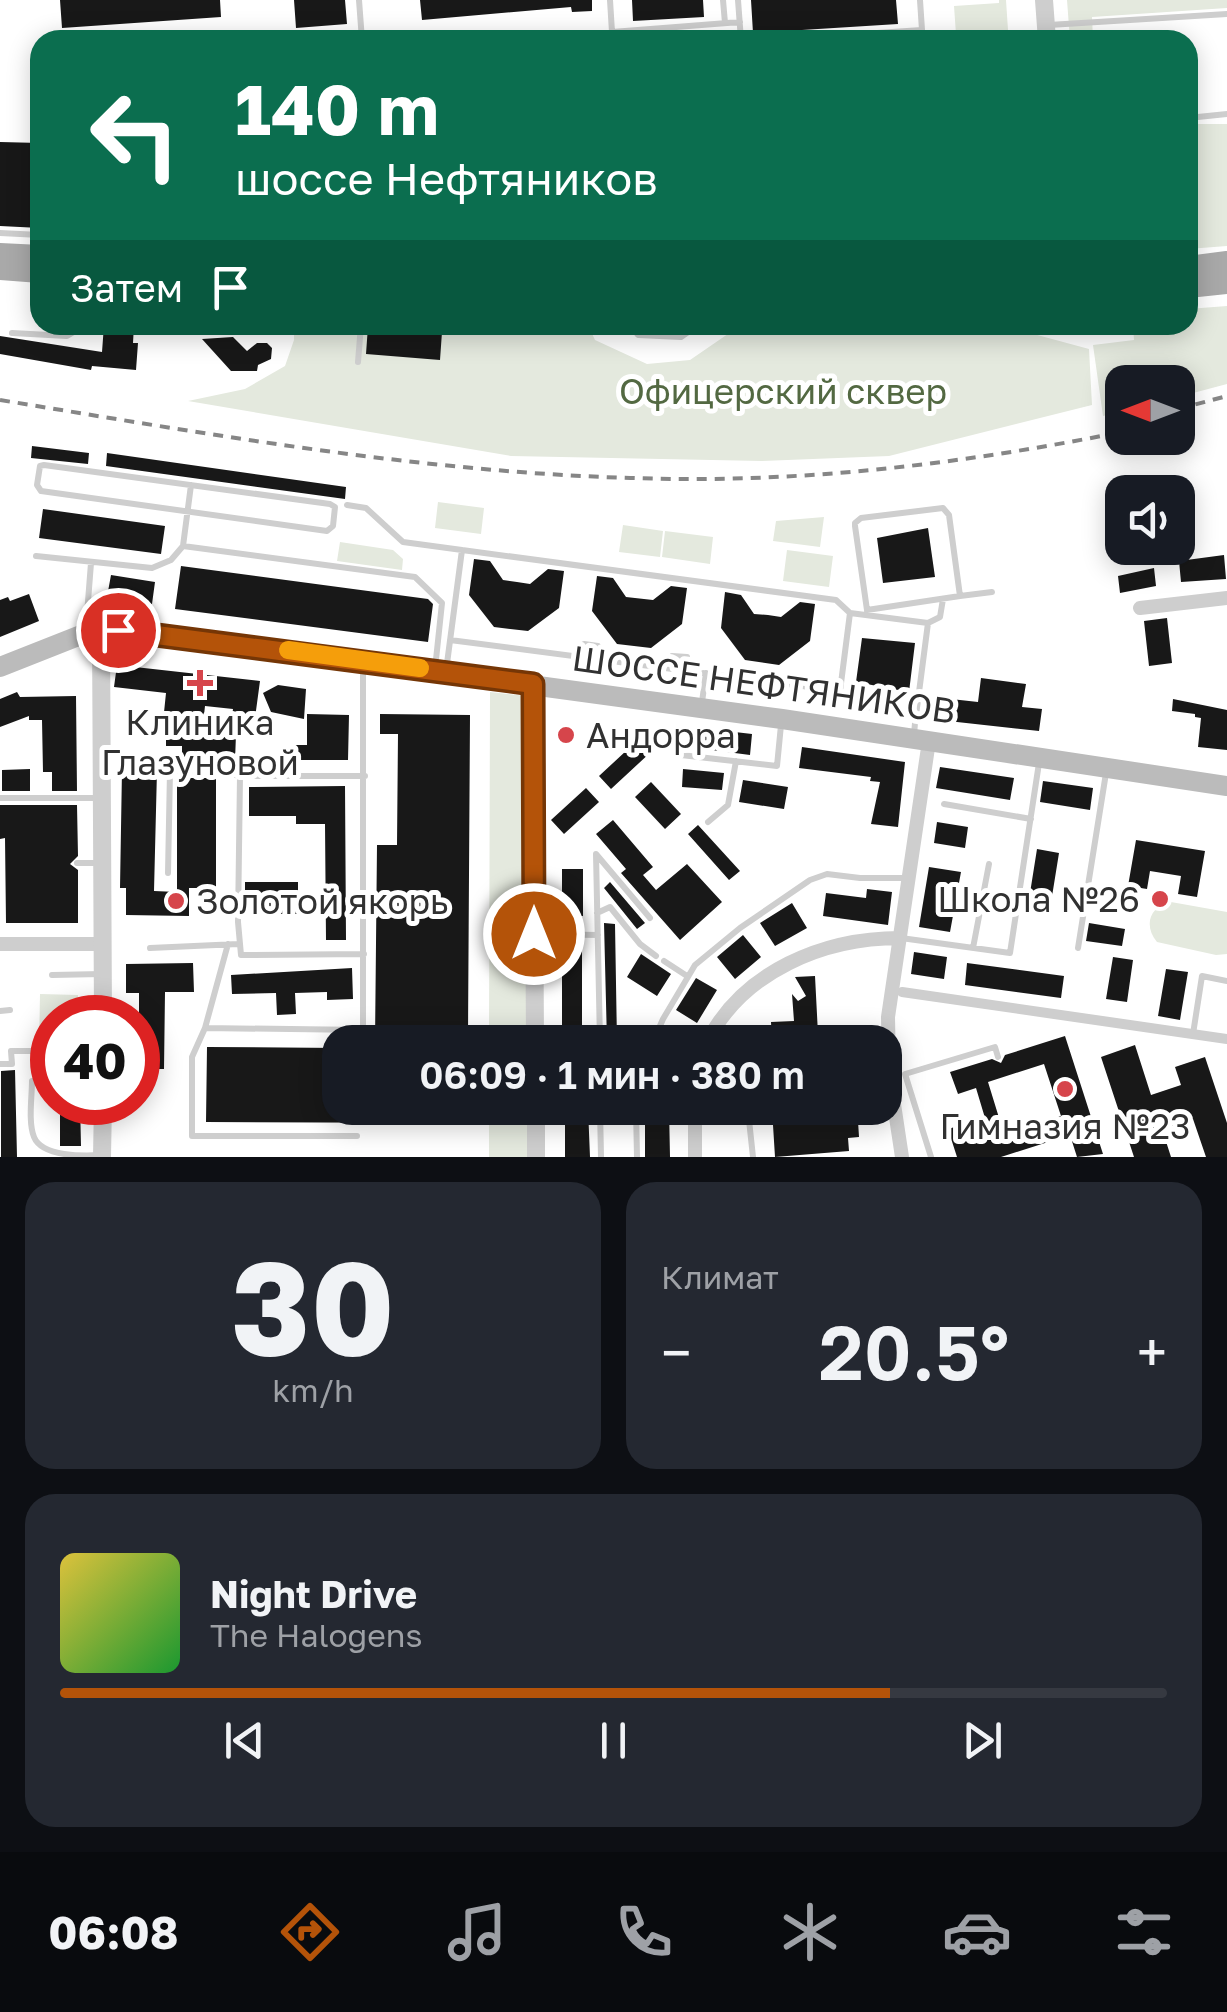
<!DOCTYPE html>
<html lang="ru">
<meta charset="utf-8">
<style>
body{margin:0;font-family:"Golos Text",sans-serif;background:#242831;color:#f1f3f6;height:100vh;display:flex;flex-direction:column;font-size:38px;white-space:nowrap}
*{box-sizing:border-box;margin:0}
p{font-size:32px;color:#9ea1a6}
.icon{flex:none;width:55px;height:55px;fill:none;stroke:currentColor;stroke-width:2;stroke-linecap:round;stroke-linejoin:round}
.map{position:relative;height:1157px;overflow:hidden}
.sheet{display:flex;flex-direction:column;gap:25px;padding:25px;background:#0d0f14;flex:1}
.sheet>*{flex:none}
.guide{position:absolute;left:30px;top:30px;width:1168px;height:305px;border-radius:30px;box-shadow:0 5px 25px #0003;background:#0b6e4f;color:#fff;overflow:hidden}
.needle{width:65px;rotate:270deg}
.buttons{position:absolute;left:1105px;top:365px;display:grid;gap:20px}
.buttons a{display:grid;place-items:center;width:90px;height:90px;border-radius:20px;background:#171b24;box-shadow:0 5px 25px #0003;font-size:50px}
.speed{position:absolute;left:30px;top:995px;display:flex;gap:20px;font-size:50px;font-weight:700;text-align:center}
.speed>*{display:grid;place-content:center;width:130px;height:130px;border-radius:50%;background:#171b24;box-shadow:0 5px 25px #0003;line-height:1}
.speed .limit{border:15px solid #d22;background:#fff;color:#111}
.pin{position:absolute;display:grid;place-items:center;width:85px;height:85px;color:#fff;margin:-42px;border:5px solid #fff;border-radius:50%;box-shadow:0 2px 10px #0007}
.me{position:absolute;width:110px;margin:-55px;rotate:0deg;stroke-linejoin:round;filter:drop-shadow(0 0 8px #0008)}
.turn{display:flex;align-items:center;gap:35px;height:210px;padding:0 40px;font-size:45px}
.turn .icon{width:130px;height:130px;stroke-width:2.5}
.turn b{display:block;font-size:70px;line-height:85px}
.then{display:flex;align-items:center;height:95px;padding:0 40px;background:#0003;gap:20px;font-size:38px}
.big{font-size:75px;font-weight:600;line-height:1.1}
.sheet .card{flex:1;display:flex;flex-direction:column;justify-content:center;gap:15px;min-width:0;padding:0 35px;border-radius:30px;background:#242831}
.sheet .dial{align-items:center;gap:0}
.dial b{font-size:130px;line-height:1}
.song{display:flex;align-items:center;gap:30px}
.cover{width:120px;height:120px;border-radius:15px;background:linear-gradient(135deg,hsl(50 70% 55%),hsl(130 70% 35%))}
.played{height:10px;border-radius:5px;background:linear-gradient(90deg,#b45309 75%,#363941 75%)}
.keys{display:flex;justify-content:space-around;direction:ltr}
.heat{display:flex;justify-content:space-between;align-items:center;font-size:55px;direction:ltr}
.sheet .tiles{flex:1;display:grid;gap:25px;grid-template-columns:1fr 1fr}
.card:last-child{grid-column:span 2}
.trip{position:absolute;left:322px;top:1025px;width:580px;height:100px;border-radius:30px;background:#171b24;box-shadow:0 5px 25px #0003;font-weight:600;line-height:100px;text-align:center}
.dock{display:flex;height:160px;justify-content:space-around;align-items:center;background:#090b0e;color:#9ea1a6}
.dock .icon{width:70px;height:70px}
.dock .selected{color:#b45309}
.dock b{font-size:45px;color:#f1f3f6}
.map>svg:first-child{display:block}
.green{fill:#e4e9de}
.building{fill:#181818;fill-rule:evenodd}
.lines{fill:none;stroke-linecap:round;stroke-linejoin:round}
.service{stroke:#cecece;stroke-width:6}
.pedestrian{stroke:#cecece;stroke-width:10}
.minor{stroke:#cecece;stroke-width:14}
.tertiary{stroke:#cecece;stroke-width:18}
.secondary{stroke:#bbb;stroke-width:20}
.primary{stroke:#a9a9a9;stroke-width:22}
.rail{stroke:#868686;stroke-width:4;stroke-dasharray:10 8;stroke-linecap:butt}
.route-casing{stroke:#753606;stroke-width:25}
.route{stroke:#b45309;stroke-width:18}
.slow{stroke:#f59e0b;stroke-width:18}
.poi-dot{fill:#d6454b;stroke:#fff;stroke-width:4}
.labels{text-anchor:middle;dominant-baseline:central;stroke-width:10;stroke-linejoin:round;paint-order:stroke}
.park-label{font-size:35px;fill:#536942;stroke:#fff}
.street-label{font-size:35px;fill:#313131;stroke:#fff}
.poi-label{font-size:35px;fill:#313131;stroke:#fff}
</style>
<div class="map">
<svg width="1227" height="1157" viewBox="0 0 1227 1157">
<rect width="100%" height="100%" fill="#fff"/>
<!-- green -->
<path class="green" d="M999,0H1006L1008,30L956,34L954,6L999,3Z
M1067,0H1227V8L1092,17L1093,40H1070Z
M1188,124H1227V246L1188,249Z
M1227,306V384L1178,397V382H1122V411L1103,416L1093,345L1134,340L1133,325H1188V309Z
M294,325H588L595,340L647,364L690,360L741,325L1008,327L1089,349L1092,405L889,456L762,461L511,456L188,401L245,389L285,366L294,340Z
M438,502L484,508L481,534L435,528Z
M824,517L820,547L773,541L776,521Z
M623,525L663,531L660,557L619,552Z
M665,531L713,537L710,564L662,557Z
M340,542L393,550L403,559L402,570L337,561Z
M787,550L833,556L829,587L783,581Z
M490,692L527,696L529,1042H489Z
M1171,902L1227,912V954L1216,955L1157,942C1143,925 1150,906 1171,902Z
M40,994L78,995V1017L52,1018V1047H39Z
M489,1108H529V1157H489Z"/>
<!-- building -->
<path class="building" d="M60,0H220L221,17L62,28Z
M294,0H345L347,24L296,28Z
M420,0H592V11L572,12L571,7L422,20Z
M632,0H703L704,17L633,21Z
M751,0H896L898,24L753,33Z
M451,30L547,32V40H451Z
M0,142L40,143V228L0,226Z
M104,325H134L133,343H138L136,370L92,366L91,370L0,354V336L102,352Z
M368,326L442,332L440,360L366,354Z
M233,337L247,351L257,343H267L272,348L271,359L258,365L257,371H231L202,339Z
M32,446L89,453L88,464L31,458Z
M107,453L346,487L345,499L106,466Z
M43,509L165,526L161,554L39,538Z
M928,528L935,577L883,583L877,538Z
M1224,555L1226,579L1181,582L1179,561Z
M474,559L490,561L503,580L517,582L530,584L548,569L564,571L559,608L528,631L494,627L469,595Z
M181,566L428,599L433,604L428,642L175,609Z
M1154,568L1156,586L1120,593L1118,576Z
M111,575L155,582L152,604L107,597Z
M597,576L613,578L626,597L653,600L671,586L687,588L682,624L651,648L617,644L592,611Z
M725,592L741,595L754,614L768,615L781,617L800,602L815,604L810,641L779,665L745,660L721,628Z
M29,594L39,621L0,637V600L8,597L10,601Z
M1167,618L1172,663L1149,666L1144,621Z
M862,638L915,643L909,692L856,682Z
M117,665L260,681L255,718L232,716L233,709L205,706L202,733L236,734L235,761L182,764V746H166V734H158V722H163L166,693L114,687Z
M981,678L1026,684L1022,707L1042,709L1039,731L930,719L933,697L978,702Z
M278,685L306,689L304,719L271,712L263,693Z
M17,692L20,697L76,696L77,791H52V772H43L42,720H29V716L0,727V699Z
M1173,699L1227,710V750L1198,747L1201,718L1195,717V714L1172,711Z
M307,714L349,715L348,760H282V745H307Z
M380,714L470,715L468,1035H444V1042H375L377,845H397L398,734H380Z
M692,727L752,734L750,755L689,747Z
M640,738L652,751L611,789L599,776Z
M802,747L905,762L898,827L871,824L880,782L870,781L871,777L799,768Z
M940,767L1014,778L1010,800L936,788Z
M30,769V791H2V770Z
M122,769L157,770L154,891L177,892V778H216V888H189V916L126,915V888H120Z
M683,769L724,773L722,790L682,787Z
M743,780L788,787L784,809L739,802Z
M1043,781L1093,788L1090,810L1040,802Z
M651,782L681,814L665,829L635,797Z
M345,786L346,940H326L325,824H296V816H249V787Z
M586,788L599,802L564,834L551,820Z
M0,805H77L78,856L70,864L78,870V923H6L5,838L0,839Z
M613,820L653,867L643,875L656,890L687,864L722,902L680,940L621,873L626,869L596,834Z
M937,822L968,827L965,848L934,843Z
M698,825L740,871L729,880L688,834Z
M1136,840L1205,851L1197,897L1178,894L1181,876L1150,871L1147,889L1128,886Z
M1037,849L1059,853L1049,915L1027,912Z
M929,867L961,872L950,932L919,927Z
M562,869H583V916H562Z
M245,882H298V914H245Z
M610,882L645,923L637,929L604,888Z
M867,889L892,892L888,925L823,916L826,893L866,898Z
M792,903L807,928L775,946L760,923Z
M604,923L615,924L617,1042H607Z
M1089,923L1125,929L1122,946L1086,941Z
M743,935L761,957L735,979L717,957Z
M562,949H582V1042H562Z
M914,952L947,957L944,979L911,974Z
M641,954L671,974L657,996L627,977Z
M1113,957L1133,960L1127,1002L1106,999Z
M193,963L194,992H165L164,1069H139V993H126V964Z
M967,963L1064,976L1061,998L965,985Z
M352,968L353,999L327,1000V992L295,993L296,1014L277,1015L276,993L232,994L231,975Z
M1166,969L1188,972L1180,1020L1158,1016Z
M815,976L818,1034L795,1035V1042H772L771,1022L794,1021L792,994L798,1001L806,996L795,977Z
M696,978L717,990L697,1023L676,1010Z
M1065,1036L1103,1154L1077,1157L1070,1135L1001,1157H957L948,1129L985,1118L976,1088L958,1094L950,1072L992,1059L1001,1063L1005,1055ZM1044,1064L1061,1116L1004,1134L988,1082Z
M1135,1045L1151,1095L1181,1085L1175,1067L1205,1057L1227,1123V1157H1206L1193,1119L1162,1129L1171,1157H1134L1101,1057Z
M207,1047L340,1048V1108H465V1123L206,1122Z
M15,1070L17,1157H1V1071Z
M60,1102H80L81,1146H60Z
M565,1108H588L590,1157H565Z
M645,1108H669L670,1157H645Z
M847,1108V1122L858,1121L859,1137L848,1138L849,1151L775,1157L772,1109Z"/>
<g class="lines">
<!-- service -->
<path class="service" d="M359,0L362,40
M610,0L612,32L740,22
M723,0L725,23
M738,0L741,40
M1049,25L1227,14
M772,40L922,30L920,0
M1188,118L1227,114
M0,233L40,235
M190,325L197,332L235,330L240,325
M630,325L638,335L681,337L698,325
M12,333L67,336L77,330V325
M358,362L361,325
M44,465L330,504L335,507L333,526L327,531L41,491L37,485L40,466Z
M347,505L366,508L403,542L462,550
M183,546L415,577L442,603L435,669
M36,556L152,568L171,560L183,546L191,485
M960,596L992,592
M867,610L960,596L949,515L943,508L861,518L855,523V526L867,610L868,615
M928,623L940,617L943,599
M86,627L91,563
M450,640L840,691
M584,644L598,646L603,659
M663,667L672,656L687,657
M446,671L462,550L836,600L850,613
M702,702L706,673
M914,735L915,723L928,623L850,613L840,691L858,706L917,713
M681,755L777,766L781,725
M240,776L238,922L241,955L364,954
M0,798H99
M944,804L1031,819
M708,822L728,805L736,761
M77,863H102
M168,873L170,771L213,770L240,776H365
M597,913L610,907L640,944L656,956
M536,934L598,935
M901,938L1010,953L1039,763
M150,948L238,944
M973,948L989,864
M1078,948L1106,773
M664,961L687,976
M52,975L102,974
M0,1011L10,1010
M205,1028L228,944
M1193,1034L1202,976L1227,981
M600,1042L596,854L650,918
M653,1042L663,1019L695,965L740,928L810,880L827,874L860,878H906
M0,1064H12L11,1051H52
M32,1081C32,1097 28,1122 34,1137C42,1157 84,1156 101,1155
M600,1108L601,1157
M636,1108L637,1157
M695,1121L749,1120
M357,1136H192V1057L205,1028L363,1030V667
M753,1157L749,1120L759,1108
M931,1157L905,1074L995,1047L998,1057"/>
<!-- pedestrian -->
<path class="pedestrian" d="M902,992L1227,1039"/>
<!-- minor -->
<path class="minor" d="M1140,608L1227,598
M0,944H104
M707,1042C743,971 824,938 900,938
M695,1108V1157
M902,1157L889,1071L888,1017L929,741"/>
<!-- tertiary -->
<path class="tertiary" d="M1044,0L1047,40
M101,630L103,1018
M533,684L535,1042
M536,1108V1157
M102,1157L103,1102"/>
<!-- secondary -->
<path class="secondary" d="M0,667L86,633L118,629L782,719L1227,786"/>
<!-- primary -->
<path class="primary" d="M0,254L40,256
M1188,267L1227,262
M0,269L40,272
M1188,287L1227,283"/>
<!-- rail -->
<path class="rail" d="M0,400C209,434 420,472 632,478C798,484 961,464 1122,432
M1178,409L1227,396"/>
</g>
<g class="lines">
<!-- route casing -->
<g class="route-casing">
<path id="route" d="M118,630L533,684L534,934"/>
</g>
<!-- route -->
<use href="#route" class="route"/>
<!-- slow -->
<path class="slow" d="M288,650L420,668"/>
</g>
<!-- markers -->
<g class="poi-dot">
<path d="M195 668h10v10h10v10h-10v10h-10v-10h-10v-10h10z"/>
<circle cx="566" cy="735" r="10"/>
<circle cx="1160" cy="899" r="10"/>
<circle cx="176" cy="901" r="10"/>
<circle cx="1065" cy="1089" r="10"/>
</g>
<g class="labels">
<!-- park labels -->
<g class="park-label">
<text x="783" y="391">Офицерский сквер</text>
</g>
<!-- street labels -->
<g class="street-label">
<text transform="translate(764 684) rotate(8)">ШОССЕ НЕФТЯНИКОВ</text>
</g>
<!-- poi labels -->
<g class="poi-label">
<text x="200" y="722">Клиника<tspan x="200" dy="40">Глазуновой</tspan></text>
<text x="586" y="735" text-anchor="start">Андорра</text>
<text x="1140" y="899" text-anchor="end">Школа №26</text>
<text x="196" y="901" text-anchor="start">Золотой якорь</text>
<text x="1065" y="1126">Гимназия №23</text>
</g>
</g>
</svg>
<div class="buttons">
<a><svg class="needle" viewBox="-14 -14 28 28"><path d="M0-13l5 13h-10z" fill="#e53935"/><path d="M0 13l5-13h-10z" fill="#9ea1a6"/></svg></a>
<a><svg class="icon" aria-label="sound" viewBox="0 0 24 24"><path d="M4 9h4l5-4v14l-5-4H4zM17 9q2 3 0 6"/></svg></a>
</div>
<div class="speed"><div class="limit">40</div></div>
<div class="pin" style="left:118px;top:630px;background:#d93025"><svg class="icon" aria-label="arrive" viewBox="0 0 24 24"><path d="M6 21V4h12l-3 4 3 4H6"/></svg></div>
<svg class="me" style="left:534px;top:934px" viewBox="-20 -20 40 40"><circle r="17" fill="#b45309" stroke="#fff" stroke-width="3"/><path d="M0-11L8 9 0 5-8 9z" fill="#fff"/></svg>
<div class="trip">06:09 · 1 мин · 380 m</div>
<div class="guide">
<div class="turn"><svg class="icon" aria-label="left" viewBox="0 0 24 24"><path d="M17 20v-9H6M10 6l-5 5 5 5"/></svg><div><b>140 m</b>шоссе Нефтяников</div></div>
<div class="then">Затем<svg class="icon" aria-label="arrive" viewBox="0 0 24 24"><path d="M6 21V4h12l-3 4 3 4H6"/></svg></div>
</div>
</div>
<section class="sheet">
<div class="tiles">
<div class="card dial"><b>30</b><p>km/h</p></div>
<div class="card"><p>Климат</p>
<div class="heat"><a>−</a><b class="big">20.5°</b><a>+</a></div>
</div>
<div class="card">
<div class="song"><i class="cover"></i><div><b>Night Drive</b><p>The Halogens</p></div></div>
<div class="played"></div>
<div class="keys"><svg class="icon" aria-label="previous" viewBox="0 0 24 24"><path d="M18 5L8 12l10 7zM5 5v14"/></svg><svg class="icon" aria-label="pause" viewBox="0 0 24 24"><path d="M8 5v14M16 5v14"/></svg><svg class="icon" aria-label="next" viewBox="0 0 24 24"><path d="M6 5l10 7-10 7zM19 5v14"/></svg></div>
</div>
</div>
</section>
<nav class="dock">
<b>06:08</b>
<svg class="icon selected" aria-label="directions" viewBox="0 0 24 24"><path d="M12 3l9 9-9 9-9-9zM9 14v-3h6M13 9l2 2-2 2"/></svg>
<svg class="icon" aria-label="music" viewBox="0 0 24 24"><path d="M9 18V5l10-2v13"/><circle cx="6" cy="18" r="3"/><circle cx="16" cy="16" r="3"/></svg>
<svg class="icon" aria-label="phone" viewBox="0 0 24 24"><path d="M5 4h4l2 5-3 2q2 4 5 5l2-3 5 2v4C11 20 4 13 5 4z"/></svg>
<svg class="icon" aria-label="climate" viewBox="0 0 24 24"><path d="M12 3v18M4 7l16 10M4 17L20 7"/></svg>
<svg class="icon" aria-label="car" viewBox="0 0 24 24"><path d="M5 17H2v-5l4-1 3-4h7l3 4 3 1v5h-3M9 17h6M6 11h13"/><circle cx="7" cy="17" r="2"/><circle cx="17" cy="17" r="2"/></svg>
<svg class="icon" aria-label="filters" viewBox="0 0 24 24"><path d="M4 7h16M4 17h16"/><circle cx="9" cy="7" r="2"/><circle cx="15" cy="17" r="2"/></svg>
</nav>
